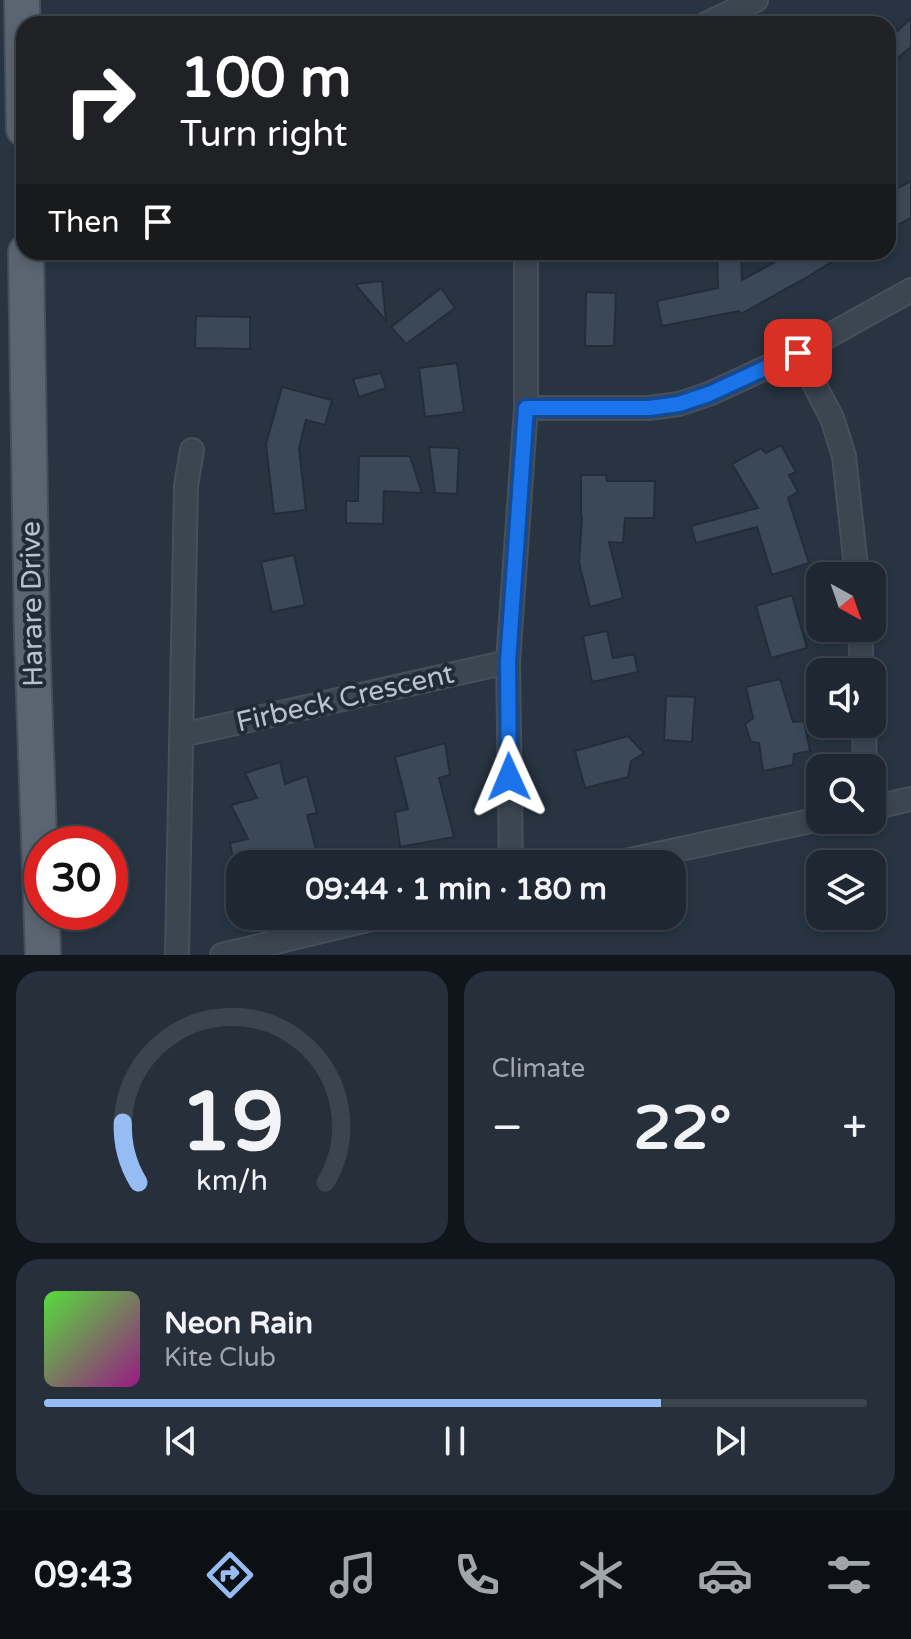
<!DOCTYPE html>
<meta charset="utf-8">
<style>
body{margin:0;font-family:"Varela Round",sans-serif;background:#262f3a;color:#f1f3f6;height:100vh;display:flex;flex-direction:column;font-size:30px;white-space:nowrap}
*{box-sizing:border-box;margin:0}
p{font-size:26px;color:#a1a5ac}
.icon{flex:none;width:44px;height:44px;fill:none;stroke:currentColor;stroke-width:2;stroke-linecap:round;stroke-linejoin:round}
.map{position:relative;height:955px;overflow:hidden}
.sheet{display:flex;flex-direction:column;gap:16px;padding:16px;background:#10151c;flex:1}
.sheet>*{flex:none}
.hud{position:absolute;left:16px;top:16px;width:880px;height:244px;border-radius:24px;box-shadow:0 4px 12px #0003,0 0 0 2px #3c444d;background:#202124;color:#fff;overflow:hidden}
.needle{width:52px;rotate:140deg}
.fabs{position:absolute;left:806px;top:562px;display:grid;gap:16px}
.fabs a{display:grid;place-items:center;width:80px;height:80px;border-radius:16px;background:#1e2732;box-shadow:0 4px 12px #0003,0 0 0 2px #3c444d;font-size:40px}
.speed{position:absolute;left:24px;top:826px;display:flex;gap:16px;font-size:40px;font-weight:700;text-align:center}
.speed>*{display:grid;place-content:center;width:104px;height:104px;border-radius:50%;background:#1e2732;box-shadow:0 4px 12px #0003,0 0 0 2px #3c444d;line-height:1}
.speed .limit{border:12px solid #d22;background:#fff;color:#111}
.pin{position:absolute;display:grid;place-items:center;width:68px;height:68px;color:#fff;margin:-34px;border-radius:16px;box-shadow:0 4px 12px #0006}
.me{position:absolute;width:88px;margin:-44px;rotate:359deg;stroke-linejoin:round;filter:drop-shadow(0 0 6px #0008)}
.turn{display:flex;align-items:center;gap:28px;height:168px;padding:0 32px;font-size:36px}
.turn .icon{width:104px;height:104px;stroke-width:2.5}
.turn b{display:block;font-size:56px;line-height:68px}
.then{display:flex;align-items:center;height:76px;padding:0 32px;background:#0003;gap:16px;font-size:30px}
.big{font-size:60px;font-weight:700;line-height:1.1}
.sheet .widget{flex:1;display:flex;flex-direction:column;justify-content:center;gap:12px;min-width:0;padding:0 28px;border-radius:24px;background:#262f3a}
.sheet .dial{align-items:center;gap:0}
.dial svg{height:208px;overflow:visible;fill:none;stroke:#3c444d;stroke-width:7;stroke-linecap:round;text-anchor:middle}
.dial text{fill:#f1f3f6;stroke:none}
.song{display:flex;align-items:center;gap:24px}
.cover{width:96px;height:96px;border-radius:12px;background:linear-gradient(135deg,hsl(110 70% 55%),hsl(310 70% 35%))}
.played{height:8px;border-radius:4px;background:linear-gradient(90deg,#96bdf3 75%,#3c444d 75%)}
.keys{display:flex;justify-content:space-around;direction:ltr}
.heat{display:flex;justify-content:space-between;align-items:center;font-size:44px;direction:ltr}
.sheet .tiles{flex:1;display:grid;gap:16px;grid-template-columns:1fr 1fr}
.widget:last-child{grid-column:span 2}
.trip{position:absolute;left:226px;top:850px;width:460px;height:80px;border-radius:24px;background:#1e2732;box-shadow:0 4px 12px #0003,0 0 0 2px #3c444d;font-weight:700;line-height:80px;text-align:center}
.tab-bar{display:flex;height:128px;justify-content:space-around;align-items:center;background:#0c1014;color:#a1a5ac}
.tab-bar .icon{width:56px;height:56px}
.tab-bar .active{color:#96bdf3}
.tab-bar b{font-size:36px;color:#f1f3f6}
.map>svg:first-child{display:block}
.building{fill:#3b4857;stroke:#232d39;stroke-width:2}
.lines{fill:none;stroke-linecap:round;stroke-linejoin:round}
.minor-casing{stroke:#464f5b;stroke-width:26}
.primary-casing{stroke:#464f5b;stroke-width:38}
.minor{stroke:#3c4651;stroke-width:22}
.primary{stroke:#5b6571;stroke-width:34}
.route-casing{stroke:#114b97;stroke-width:20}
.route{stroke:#1a73e8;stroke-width:14}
.labels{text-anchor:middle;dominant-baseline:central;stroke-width:8;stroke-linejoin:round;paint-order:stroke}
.street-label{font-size:28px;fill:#b9c1cb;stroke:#212b37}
</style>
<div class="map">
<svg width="911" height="955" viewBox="0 0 911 955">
<rect width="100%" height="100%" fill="#283442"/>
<!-- building -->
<path class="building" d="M911,18V47L888,66V40Z
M911,181V218L894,227L888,216V193Z
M717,252H741L742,280L793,252H847L809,276L741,314L739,311L662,326L657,301L718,288Z
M382,281L386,321L355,284Z
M441,288L455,308L406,344L391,327Z
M586,292L616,293L614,346H585Z
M196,316L250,317V349L195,348Z
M457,363L464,412L425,417L419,368Z
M381,373L386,388L359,397L353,379Z
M282,387L332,400L325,425L306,420L299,448L306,510L274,514L266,444Z
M781,445L796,472L789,475L798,492L788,498L809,563L772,575L757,527L696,543L691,526L758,508L732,464L761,448L766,453Z
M429,447L459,448L457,494L435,493Z
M359,456H410L422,493L384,491L383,524L346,523V501H358Z
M581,475H606L607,481H655L654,518H625L623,543L609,542L623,598L590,607L579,563L582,518H581Z
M294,555L305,605L272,612L261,562Z
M792,595L807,648L771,658L756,606Z
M607,631L613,658L634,654L638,672L592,682L583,636Z
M780,679L793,722L804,721L810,751L794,754L793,765L763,771L759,743L751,742L745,724L753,718L746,687Z
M666,696L695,697L692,742L664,740Z
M628,736L644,753L631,761L628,777L585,788L575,751Z
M445,743L450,775L439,778L454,837L400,847L395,812L408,809L395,757Z
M280,762L285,784L307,776L317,813L307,815L319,861L308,864H234L230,843L248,839L231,805L257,798L245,773Z"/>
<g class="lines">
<!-- minor casing -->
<g class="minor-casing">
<path id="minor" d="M706,24L756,0
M798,353L832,418L844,456L857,576
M526,408H649L679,404L709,394L798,353L911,290
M860,628L862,672
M864,724L865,768
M182,735L508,662
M872,808L911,799
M511,864L508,662L526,408V252
M611,864L820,819
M177,955L186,486L192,450
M222,955L384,916"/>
</g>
<!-- primary casing -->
<g class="primary-casing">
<path id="primary" d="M22,0L24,129
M26,252L32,637L43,955"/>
</g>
<!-- minor -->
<use href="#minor" class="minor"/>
<!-- primary -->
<use href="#primary" class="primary"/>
</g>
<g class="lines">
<!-- route casing -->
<g class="route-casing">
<path id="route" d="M509,777L508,662L526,408H649L679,404L709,394L798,353"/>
</g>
<!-- route -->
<use href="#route" class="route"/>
</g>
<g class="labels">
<!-- street labels -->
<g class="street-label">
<text transform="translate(32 604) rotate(-91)">Harare Drive</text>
<text transform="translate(345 698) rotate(-13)">Firbeck Crescent</text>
</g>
</g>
</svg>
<div class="fabs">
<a><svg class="needle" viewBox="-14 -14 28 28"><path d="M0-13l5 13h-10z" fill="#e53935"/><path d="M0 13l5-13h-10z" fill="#a1a5ac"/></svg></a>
<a><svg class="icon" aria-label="sound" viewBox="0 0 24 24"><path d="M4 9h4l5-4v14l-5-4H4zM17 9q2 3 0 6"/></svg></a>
<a><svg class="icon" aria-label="search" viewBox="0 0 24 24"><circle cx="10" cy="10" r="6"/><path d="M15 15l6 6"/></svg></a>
<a><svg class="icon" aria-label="layers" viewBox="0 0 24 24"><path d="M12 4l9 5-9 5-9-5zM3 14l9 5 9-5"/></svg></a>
</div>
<div class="speed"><div class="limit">30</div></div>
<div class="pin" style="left:798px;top:353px;background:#d93025"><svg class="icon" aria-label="arrive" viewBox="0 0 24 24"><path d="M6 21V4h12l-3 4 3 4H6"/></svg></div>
<svg class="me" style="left:509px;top:777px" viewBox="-20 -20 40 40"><path d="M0-17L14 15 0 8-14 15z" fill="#1a73e8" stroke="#fff" stroke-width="4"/></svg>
<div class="trip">09:44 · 1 min · 180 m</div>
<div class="hud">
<div class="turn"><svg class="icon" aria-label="right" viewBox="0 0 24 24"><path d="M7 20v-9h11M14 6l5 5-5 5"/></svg><div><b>100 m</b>Turn right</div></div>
<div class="then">Then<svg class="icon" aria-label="arrive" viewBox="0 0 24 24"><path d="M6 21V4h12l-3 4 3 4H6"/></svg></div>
</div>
</div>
<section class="sheet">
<div class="tiles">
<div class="widget dial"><svg viewBox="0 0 100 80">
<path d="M14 69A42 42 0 1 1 86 69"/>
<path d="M14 69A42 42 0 0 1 8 46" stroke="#96bdf3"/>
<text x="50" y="56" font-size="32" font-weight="700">19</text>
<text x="50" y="72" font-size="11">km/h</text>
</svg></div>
<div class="widget"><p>Climate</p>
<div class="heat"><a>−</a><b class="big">22°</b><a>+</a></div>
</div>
<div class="widget">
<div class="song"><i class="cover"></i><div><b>Neon Rain</b><p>Kite Club</p></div></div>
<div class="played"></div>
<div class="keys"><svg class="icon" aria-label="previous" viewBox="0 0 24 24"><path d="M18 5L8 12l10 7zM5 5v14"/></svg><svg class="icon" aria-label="pause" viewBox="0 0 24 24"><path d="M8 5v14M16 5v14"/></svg><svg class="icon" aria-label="next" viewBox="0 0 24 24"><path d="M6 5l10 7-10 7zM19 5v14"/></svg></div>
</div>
</div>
</section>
<nav class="tab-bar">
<b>09:43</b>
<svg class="icon active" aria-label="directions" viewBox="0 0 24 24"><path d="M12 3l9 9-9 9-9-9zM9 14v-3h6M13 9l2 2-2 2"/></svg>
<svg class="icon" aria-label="music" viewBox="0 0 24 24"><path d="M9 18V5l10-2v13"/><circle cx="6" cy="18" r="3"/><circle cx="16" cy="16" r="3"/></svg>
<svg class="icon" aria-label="phone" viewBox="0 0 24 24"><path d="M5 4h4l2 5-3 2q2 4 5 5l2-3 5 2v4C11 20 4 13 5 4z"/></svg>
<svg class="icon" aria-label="climate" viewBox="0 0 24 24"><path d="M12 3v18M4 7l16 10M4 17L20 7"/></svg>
<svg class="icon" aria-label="car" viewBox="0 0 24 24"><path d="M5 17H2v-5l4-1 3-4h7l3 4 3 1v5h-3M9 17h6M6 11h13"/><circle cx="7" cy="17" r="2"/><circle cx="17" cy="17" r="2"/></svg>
<svg class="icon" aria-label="filters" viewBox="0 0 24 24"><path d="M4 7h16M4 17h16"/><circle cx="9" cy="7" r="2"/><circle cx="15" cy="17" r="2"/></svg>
</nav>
